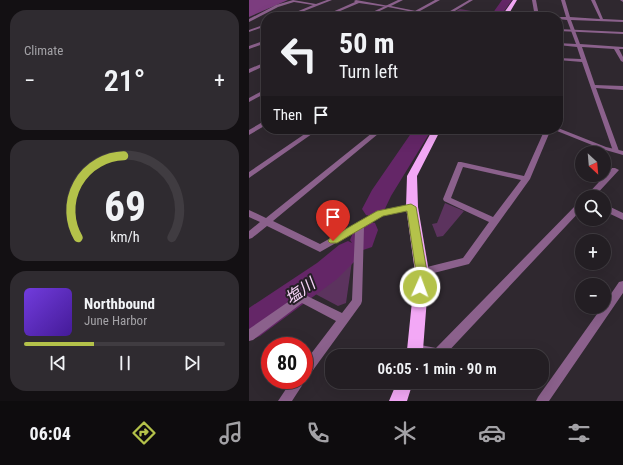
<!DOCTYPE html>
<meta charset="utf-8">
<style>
body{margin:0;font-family:"Roboto Condensed","Noto Sans JP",sans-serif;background:#2f2b30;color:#f1f3f6;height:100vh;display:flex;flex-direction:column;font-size:15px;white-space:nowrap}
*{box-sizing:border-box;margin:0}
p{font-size:13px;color:#a3a2a6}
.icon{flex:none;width:22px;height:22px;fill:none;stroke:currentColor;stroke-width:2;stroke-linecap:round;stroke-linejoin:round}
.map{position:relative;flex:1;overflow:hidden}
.side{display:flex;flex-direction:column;gap:10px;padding:10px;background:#131013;width:249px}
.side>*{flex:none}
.top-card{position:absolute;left:12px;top:12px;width:302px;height:122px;border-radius:16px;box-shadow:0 4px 16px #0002,0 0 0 1px #403c41;background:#231e23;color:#f1f3f6;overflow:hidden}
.needle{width:26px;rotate:154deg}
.fabs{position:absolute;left:326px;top:146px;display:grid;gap:8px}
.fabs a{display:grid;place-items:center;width:36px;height:36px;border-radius:50%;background:#231e23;box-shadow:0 4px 16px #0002,0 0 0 1px #403c41;font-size:20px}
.speed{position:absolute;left:12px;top:337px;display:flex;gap:8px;font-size:20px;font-weight:700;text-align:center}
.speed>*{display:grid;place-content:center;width:52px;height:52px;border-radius:50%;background:#231e23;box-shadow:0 4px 16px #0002,0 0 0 1px #403c41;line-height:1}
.speed .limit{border:6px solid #d22;background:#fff;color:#111}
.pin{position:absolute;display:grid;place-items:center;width:34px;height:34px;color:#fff;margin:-41px -17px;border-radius:50% 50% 50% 0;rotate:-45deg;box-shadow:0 0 4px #0007}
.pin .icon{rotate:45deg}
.me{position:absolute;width:44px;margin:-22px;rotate:2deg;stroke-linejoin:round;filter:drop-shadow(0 0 3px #0008)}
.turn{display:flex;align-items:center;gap:14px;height:84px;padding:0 12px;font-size:18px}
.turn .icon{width:52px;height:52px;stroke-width:2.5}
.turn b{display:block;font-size:28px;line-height:34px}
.then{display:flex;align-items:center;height:38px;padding:0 12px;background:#0003;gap:8px;font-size:15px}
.big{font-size:30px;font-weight:600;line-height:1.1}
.side .tile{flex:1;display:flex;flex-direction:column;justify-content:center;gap:6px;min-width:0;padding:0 14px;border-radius:16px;background:#2f2b30}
.side .dial{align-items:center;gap:0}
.dial svg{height:104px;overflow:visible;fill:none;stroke:#403c41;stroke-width:7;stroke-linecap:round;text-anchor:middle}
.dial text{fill:#f1f3f6;stroke:none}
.song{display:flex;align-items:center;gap:12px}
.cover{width:48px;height:48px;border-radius:6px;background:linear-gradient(135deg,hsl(260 70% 55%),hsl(260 70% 35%))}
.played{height:4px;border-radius:2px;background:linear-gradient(90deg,#b4c24a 35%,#403c41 35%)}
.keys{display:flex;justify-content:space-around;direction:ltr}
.heat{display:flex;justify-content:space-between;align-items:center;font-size:22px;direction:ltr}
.trip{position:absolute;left:76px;top:349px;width:224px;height:40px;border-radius:16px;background:#231e23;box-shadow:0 4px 16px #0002,0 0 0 1px #403c41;font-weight:600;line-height:40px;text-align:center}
.tab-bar{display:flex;height:64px;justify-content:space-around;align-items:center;background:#0e0c0e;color:#a3a2a6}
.tab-bar .icon{width:28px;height:28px}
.tab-bar .selected{color:#b4c24a}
.tab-bar b{font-size:18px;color:#f1f3f6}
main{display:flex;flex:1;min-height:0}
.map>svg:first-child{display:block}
.green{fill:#5c335e}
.forest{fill:#7c3d7f}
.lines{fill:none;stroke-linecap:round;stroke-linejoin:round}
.river{fill:#642667;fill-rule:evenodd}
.minor{fill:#8b618c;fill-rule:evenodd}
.tertiary{fill:#8b618c;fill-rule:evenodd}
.trunk{fill:#f3a8f6;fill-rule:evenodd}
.route{fill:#b4c24a;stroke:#757e30}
.labels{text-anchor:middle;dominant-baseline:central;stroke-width:4;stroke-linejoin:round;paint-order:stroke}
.near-water-label{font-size:16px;font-style:italic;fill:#f7d4f8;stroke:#251f26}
</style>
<main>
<section class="side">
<div class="tile"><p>Climate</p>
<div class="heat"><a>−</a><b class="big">21°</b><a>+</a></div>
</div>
<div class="tile dial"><svg viewBox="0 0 100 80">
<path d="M14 69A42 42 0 1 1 86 69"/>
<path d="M14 69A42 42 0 0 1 49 6" stroke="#b4c24a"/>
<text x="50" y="56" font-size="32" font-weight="700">69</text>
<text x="50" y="72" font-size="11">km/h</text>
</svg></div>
<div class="tile">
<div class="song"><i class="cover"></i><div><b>Northbound</b><p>June Harbor</p></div></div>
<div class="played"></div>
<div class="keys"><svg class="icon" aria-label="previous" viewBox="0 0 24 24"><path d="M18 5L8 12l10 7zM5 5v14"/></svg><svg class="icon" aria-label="pause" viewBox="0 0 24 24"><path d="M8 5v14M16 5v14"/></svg><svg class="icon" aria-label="next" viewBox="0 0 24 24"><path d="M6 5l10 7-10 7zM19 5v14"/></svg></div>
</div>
</section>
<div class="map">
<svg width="374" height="401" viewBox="0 0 374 401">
<rect width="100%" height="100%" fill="#2f282f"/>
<!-- green -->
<path class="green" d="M211,9L234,13L232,17H207L200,15Z
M196,203L215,211L194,236L188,237L183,224L188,223Z
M104,254L97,303L89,306L55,288L99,255Z"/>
<!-- forest -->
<path class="forest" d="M0,0H39L0,17Z"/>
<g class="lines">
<!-- river -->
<path class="river" d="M253,0H263L251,17H241Z
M165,129H183L142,196L133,215L125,217L117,215L113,209L123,190Z
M117,221L126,223L129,230L123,247L114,250L111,249L112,252L108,259L88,279L11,336L0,341V308L68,263L90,245L99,241L103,243L101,240L108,223Z"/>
<!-- minor -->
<path class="minor" d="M44,0L67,4L78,0H83L40,17H35L64,5L45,2L29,7L0,22V19L27,5Z
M107,0L140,6L138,7L110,3L77,17H72L106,2L105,1Z
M186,0H191L160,17H155Z
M220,0H224L196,17H191Z
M283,0H287L290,16L299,17H286Z
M312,0H316L321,17L351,19L342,0H346L354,19L374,20V22L322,20L331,44L374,47V49H370L374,57V62L372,61L365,49L333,47L346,85L374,86V90L347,88L370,151L369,152H365L364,151L333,62L309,60V58L332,59L328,47L309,45V43L327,44L318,20L309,19V17H317Z
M371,0H374V2Z
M17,24V26L0,32V30Z
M17,40V43L0,49V46Z
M17,89V93L0,102V98Z
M17,120V125L0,135V130Z
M63,129H70L0,178V172Z
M128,129H135L24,221L71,244L128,212L163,204L167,207L163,210L133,216L115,227L113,301L112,304L59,377L56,379L54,384L43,401H29L43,380H55V363L87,321L53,303L4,340L0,341V329L52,293L93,313L103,300L106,232L71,252L18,226L3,238L0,239V231L11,222L0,217V210L17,218Z
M296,129H302L281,179L220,264L173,276L170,275L168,272L170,269L214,258L240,222L195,201L194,199L209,162H212L275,176ZM214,167L272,180L244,217L202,198Z
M363,168H366L370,170L345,197H336Z
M333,201V209L195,356H168L162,354L160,350L162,346L166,344L187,348L330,202Z
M355,204L374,213V220L355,211Z
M374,281V293L300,401H287L289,397L353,307H355V304L370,282Z"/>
<!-- tertiary -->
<path class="tertiary" d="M149,0H154L142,6L197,17H189L139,7L118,17H113Z
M309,29L374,32V34L309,31Z
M17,62V65L0,73V69Z
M309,128L357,147L374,151V155L353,149L303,129H309Z"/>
<!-- trunk -->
<path class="trunk" d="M264,0H268L258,17H252Z
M184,129H192L168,176L169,207L180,272L174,350L172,356H156L158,350L166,272L157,207L158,176Z
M148,382H164L158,401H140Z"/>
</g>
<!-- route -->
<path class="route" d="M162,204L167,207L178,272L175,291L171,292L167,291L166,287L167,272L158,211L134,216L88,243H81L79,241L81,238L128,211Z"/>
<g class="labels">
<!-- near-water labels -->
<g class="near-water-label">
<text transform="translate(51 291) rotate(-35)">塩川</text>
</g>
</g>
</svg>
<div class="fabs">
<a><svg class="needle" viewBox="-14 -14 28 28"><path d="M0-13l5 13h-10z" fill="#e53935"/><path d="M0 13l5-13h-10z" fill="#a3a2a6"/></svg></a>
<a><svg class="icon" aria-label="search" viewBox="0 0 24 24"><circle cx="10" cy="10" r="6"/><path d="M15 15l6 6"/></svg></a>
<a>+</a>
<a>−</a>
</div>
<div class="speed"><div class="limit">80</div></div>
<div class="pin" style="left:84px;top:241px;background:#d93025"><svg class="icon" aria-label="arrive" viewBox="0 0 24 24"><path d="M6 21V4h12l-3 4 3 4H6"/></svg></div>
<svg class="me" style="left:171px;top:287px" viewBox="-20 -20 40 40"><circle r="17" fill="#b4c24a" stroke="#fff" stroke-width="3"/><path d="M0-11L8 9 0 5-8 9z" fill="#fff"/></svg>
<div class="trip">06:05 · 1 min · 90 m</div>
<div class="top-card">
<div class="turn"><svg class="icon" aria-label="left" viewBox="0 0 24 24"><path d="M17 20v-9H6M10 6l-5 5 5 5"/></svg><div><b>50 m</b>Turn left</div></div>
<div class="then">Then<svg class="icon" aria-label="arrive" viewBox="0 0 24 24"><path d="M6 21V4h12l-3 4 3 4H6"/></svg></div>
</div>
</div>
</main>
<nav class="tab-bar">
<b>06:04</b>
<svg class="icon selected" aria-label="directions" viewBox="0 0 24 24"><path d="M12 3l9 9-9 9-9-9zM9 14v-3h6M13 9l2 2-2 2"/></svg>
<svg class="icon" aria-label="music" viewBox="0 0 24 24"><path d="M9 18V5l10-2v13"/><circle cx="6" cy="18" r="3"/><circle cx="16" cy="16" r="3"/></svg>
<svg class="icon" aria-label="phone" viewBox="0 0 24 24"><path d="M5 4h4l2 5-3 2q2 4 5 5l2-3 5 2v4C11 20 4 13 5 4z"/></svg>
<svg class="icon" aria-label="climate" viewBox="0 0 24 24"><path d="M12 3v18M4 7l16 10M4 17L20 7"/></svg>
<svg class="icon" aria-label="car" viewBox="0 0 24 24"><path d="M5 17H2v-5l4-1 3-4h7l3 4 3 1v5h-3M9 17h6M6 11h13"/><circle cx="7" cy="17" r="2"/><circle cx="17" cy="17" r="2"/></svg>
<svg class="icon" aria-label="filters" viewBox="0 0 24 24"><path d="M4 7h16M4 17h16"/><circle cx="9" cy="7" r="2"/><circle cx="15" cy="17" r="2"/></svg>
</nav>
